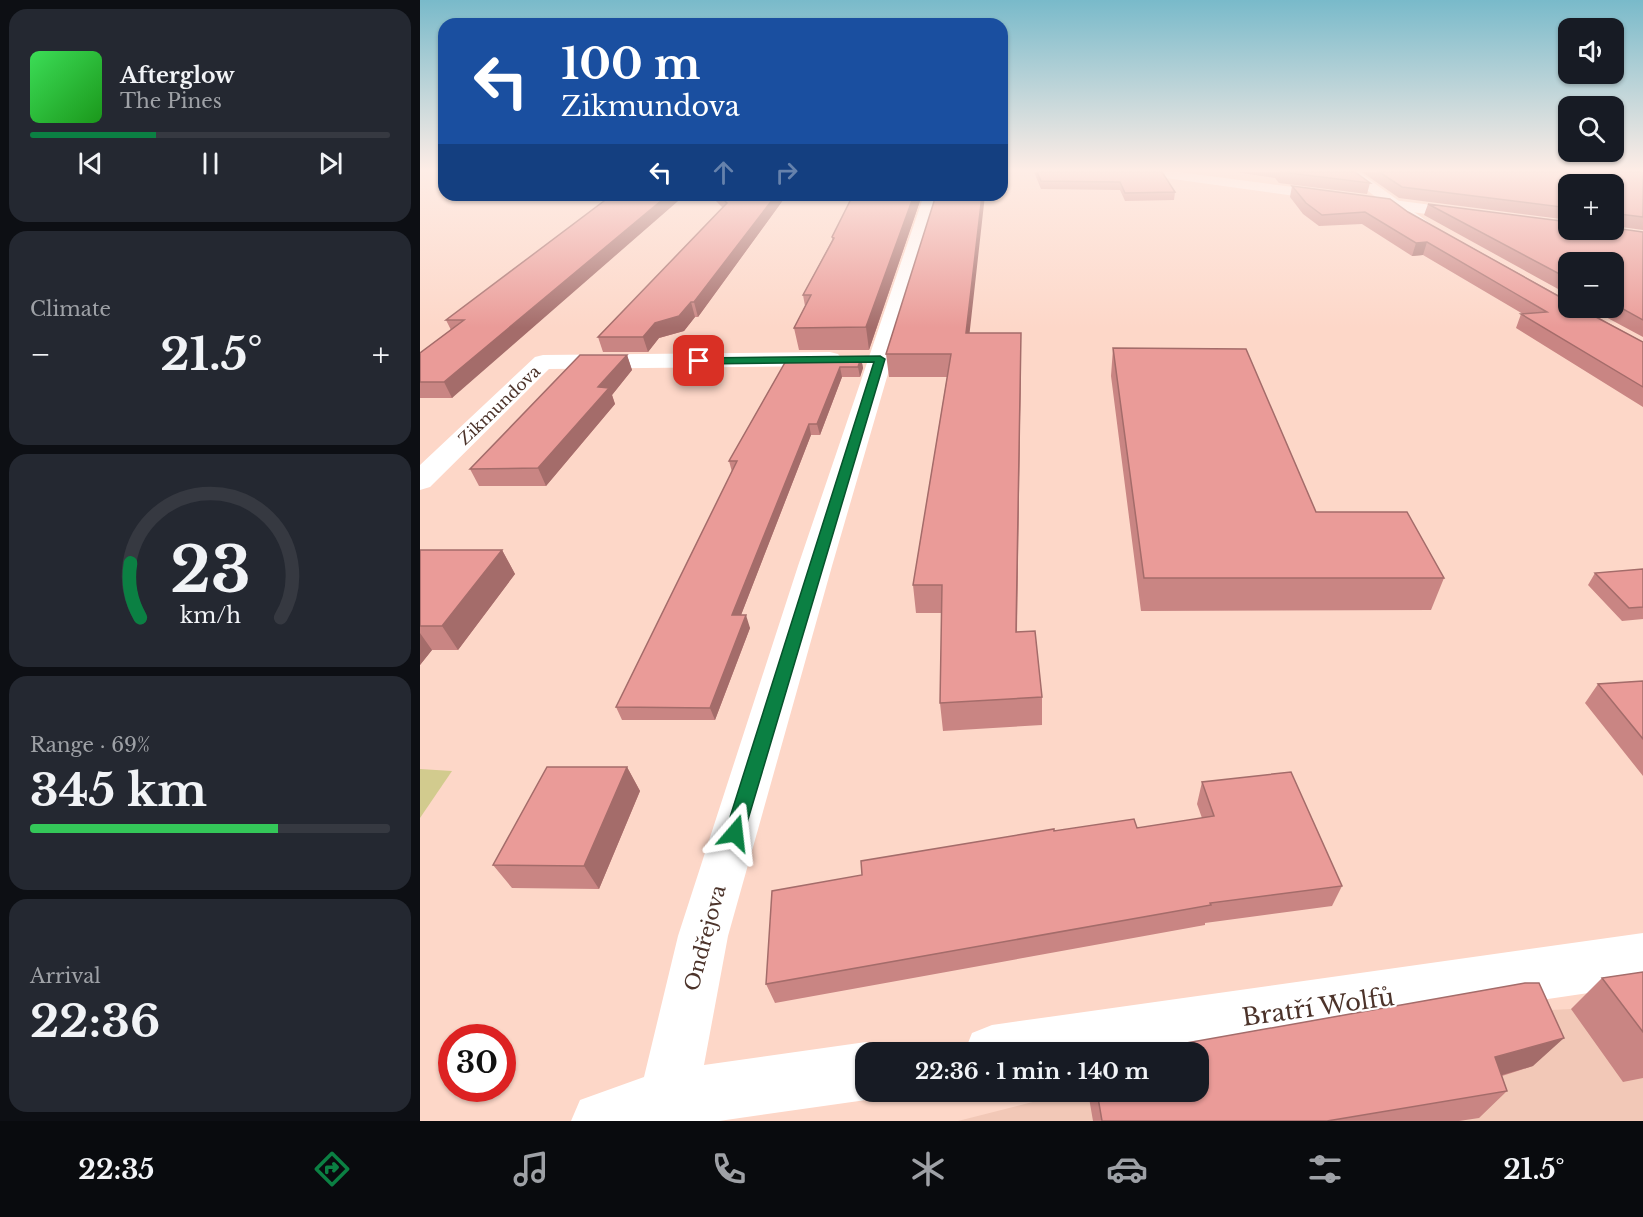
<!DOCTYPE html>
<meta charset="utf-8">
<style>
body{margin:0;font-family:"Libre Baskerville",serif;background:#242831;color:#f1f3f6;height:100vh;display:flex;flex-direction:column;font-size:22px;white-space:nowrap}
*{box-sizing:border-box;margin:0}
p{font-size:20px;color:#9ea1a6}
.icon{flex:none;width:33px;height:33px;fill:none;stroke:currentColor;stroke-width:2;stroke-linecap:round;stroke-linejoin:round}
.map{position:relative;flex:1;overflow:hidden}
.panel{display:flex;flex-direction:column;gap:9px;padding:9px;background:#0d0f14;width:420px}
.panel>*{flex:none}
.guide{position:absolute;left:18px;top:18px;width:570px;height:183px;border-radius:18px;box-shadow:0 2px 4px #0004;background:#1a4fa0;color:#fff;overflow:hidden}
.buttons{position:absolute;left:1138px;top:18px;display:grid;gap:12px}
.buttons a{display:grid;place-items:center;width:66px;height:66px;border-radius:12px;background:#171b24;box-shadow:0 2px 4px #0004;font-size:30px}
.speed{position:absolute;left:18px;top:1024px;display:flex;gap:12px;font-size:30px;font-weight:700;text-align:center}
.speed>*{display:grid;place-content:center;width:78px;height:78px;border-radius:50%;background:#171b24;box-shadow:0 2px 4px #0004;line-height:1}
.speed .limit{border:9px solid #d22;background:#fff;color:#111}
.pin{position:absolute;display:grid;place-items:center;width:51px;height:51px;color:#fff;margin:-26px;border-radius:12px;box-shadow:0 3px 9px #0006}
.me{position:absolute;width:66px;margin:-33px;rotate:17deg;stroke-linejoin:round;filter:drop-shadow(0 0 4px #0008)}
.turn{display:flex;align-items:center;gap:21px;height:126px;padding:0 24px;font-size:27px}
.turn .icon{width:78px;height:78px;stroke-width:2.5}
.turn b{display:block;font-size:42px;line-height:51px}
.lanes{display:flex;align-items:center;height:57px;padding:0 24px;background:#0003;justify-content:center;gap:30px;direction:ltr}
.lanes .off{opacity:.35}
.big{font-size:45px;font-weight:800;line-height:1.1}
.panel .card{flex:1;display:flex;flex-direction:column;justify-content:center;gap:9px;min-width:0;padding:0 21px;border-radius:18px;background:#242831}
.panel .dial{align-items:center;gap:0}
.dial svg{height:156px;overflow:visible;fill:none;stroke:#363941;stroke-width:7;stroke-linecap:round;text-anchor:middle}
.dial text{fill:#f1f3f6;stroke:none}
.song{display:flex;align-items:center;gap:18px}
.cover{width:72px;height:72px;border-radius:9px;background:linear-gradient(135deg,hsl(130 70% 55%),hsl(120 70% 35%))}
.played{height:6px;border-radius:3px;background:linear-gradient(90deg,#0b8043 35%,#363941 35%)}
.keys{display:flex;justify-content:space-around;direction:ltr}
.heat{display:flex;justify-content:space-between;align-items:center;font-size:33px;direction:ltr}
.charge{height:9px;border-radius:4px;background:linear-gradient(90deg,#34c759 69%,#363941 0)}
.trip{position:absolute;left:435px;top:1042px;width:354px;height:60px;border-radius:18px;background:#171b24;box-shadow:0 2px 4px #0004;font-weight:800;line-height:60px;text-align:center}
.dock{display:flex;height:96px;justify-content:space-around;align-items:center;background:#090b0e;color:#9ea1a6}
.dock .icon{width:42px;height:42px}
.dock .selected{color:#0b8043}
.dock b{font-size:27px;color:#f1f3f6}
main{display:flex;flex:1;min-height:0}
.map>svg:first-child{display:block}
.built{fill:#f2c8b7}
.green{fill:#d2cb8e}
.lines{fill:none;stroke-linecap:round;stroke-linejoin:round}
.minor{fill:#fff;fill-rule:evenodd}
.tertiary{fill:#fff;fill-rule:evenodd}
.wall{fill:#c98583}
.shaded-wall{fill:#a46c6a}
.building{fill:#ea9b98;stroke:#a46c6a;stroke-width:1.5}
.route{fill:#0b8043;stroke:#07532c;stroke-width:1.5}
.labels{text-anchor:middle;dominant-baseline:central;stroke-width:4.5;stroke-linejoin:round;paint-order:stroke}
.far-street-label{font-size:16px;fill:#4c332a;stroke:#fff}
.street-label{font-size:20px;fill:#4c332a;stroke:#fff}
.near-street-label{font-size:24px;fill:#4c332a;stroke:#fff}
</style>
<main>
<section class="panel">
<div class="card">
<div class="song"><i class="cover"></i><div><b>Afterglow</b><p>The Pines</p></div></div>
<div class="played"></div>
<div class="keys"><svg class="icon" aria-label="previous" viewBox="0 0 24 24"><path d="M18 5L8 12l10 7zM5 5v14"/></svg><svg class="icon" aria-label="pause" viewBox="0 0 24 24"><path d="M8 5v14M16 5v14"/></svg><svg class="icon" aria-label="next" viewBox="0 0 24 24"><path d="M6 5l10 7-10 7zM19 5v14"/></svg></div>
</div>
<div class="card"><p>Climate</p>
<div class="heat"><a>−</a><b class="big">21.5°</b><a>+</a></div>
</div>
<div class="card dial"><svg viewBox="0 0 100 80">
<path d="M14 69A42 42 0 1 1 86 69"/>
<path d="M14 69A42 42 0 0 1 9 41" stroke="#0b8043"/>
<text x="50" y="56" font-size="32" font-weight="700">23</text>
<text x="50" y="72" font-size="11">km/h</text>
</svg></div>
<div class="card"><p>Range · 69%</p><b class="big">345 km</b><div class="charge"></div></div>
<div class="card"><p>Arrival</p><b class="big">22:36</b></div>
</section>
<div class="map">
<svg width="1223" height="1121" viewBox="0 0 1223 1121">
<rect width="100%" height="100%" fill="#fdd7c8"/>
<!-- built -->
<path class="built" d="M1223,999V1121H538L652,1092H778L1091,1012L1151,1009Z"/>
<!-- green -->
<path class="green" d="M0,769L32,771L0,818Z"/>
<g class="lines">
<!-- minor -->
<path class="minor" d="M923,172H939L1012,225L1010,229H998Z
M504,195H520L412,566L308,936L284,1065L446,1042L467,1053H446V1092H465L446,1100L299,1121H151L160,1100L224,1077L258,936L378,566Z
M410,352L418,354L422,359L418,364L410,366L129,369L10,487L0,490V465L115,357L123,355Z
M1223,933V985L763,1053H544L552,1033L572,1025Z"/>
<!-- tertiary -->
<path class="tertiary" d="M724,172H759L1050,210L1058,215L1050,220L731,176Z"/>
</g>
<!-- wall -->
<path class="wall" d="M614,172H738L755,192L754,200L705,201L700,190L621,189Z
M815,172H935L950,183L947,194L859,183L855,178Z
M942,172H1223V230L1194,226V184H1149V220L979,198Z
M872,186L988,212L1223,342V407L1096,328L1101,314H1103L1003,255L992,256L942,224L899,226L883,214L870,197Z
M192,195L32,398H0V353L31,330L26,320Z
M290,195H414L411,197L366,196L278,317H275L264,331L239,338L228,352H183L178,337L303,208Z
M433,195H502L449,350H379L374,328L385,306L383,295L412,240V237Z
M1008,204L1223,232V337L1169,308H1194V262H1149V295L1004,215Z
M549,333L601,356L597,632L622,697V725L523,731L520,703L522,613H496L493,585L527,377H469L466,354Z
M693,348L896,512L1024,578L1011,610L721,611L691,376Z
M207,355L212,370L192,395L195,404L126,486H59L50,469Z
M441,358L443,368L440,377H422L400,435H391L321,615L330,628L295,720H202L196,707L312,472L309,461L367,359Z
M0,550H82L95,574L38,650H12L0,665Z
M1223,569V619L1202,621L1168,585L1175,573Z
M1223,681V776L1165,703L1178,684Z
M207,767L220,791L179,889L92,888L73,865Z
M782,782L922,886L912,906L785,923V925L355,1003L346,984L442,875L634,831L717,828L782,818L777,804Z
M1223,972V1078L1203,1082L1151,1009L1182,978Z
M1113,1066L1082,1076L1087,1091L1059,1118L1039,1121H673L668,1092H778Z"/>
<!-- shaded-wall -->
<path class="shaded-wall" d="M248,195H265L32,398L24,382Z
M356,195H366V196L278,317L274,302Z
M494,195H502L449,350L446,327Z
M562,195H565L547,356L546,333Z
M1199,214L1194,225V215Z
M1007,242L1003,255L992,256L996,243Z
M271,302L275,317L264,331L239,338L228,352L223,337L235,323Z
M601,333V356L596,659V632Z
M207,355L212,370L192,395L195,404L126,486L118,468L178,387Z
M441,358L443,368L440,377L438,367Z
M420,367L422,377L400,435L397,424Z
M389,424L391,435L316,628L312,615Z
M82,550L95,574L38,650L22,626Z
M326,615L330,628L295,720L290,708Z
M0,633L12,650L0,665Z
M207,767L220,791L179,889L164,866Z
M1144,1038L1113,1066L1048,1085L1075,1057Z"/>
<!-- building -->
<path class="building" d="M617,172H742L755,192L705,193L700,182L621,181Z
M860,172H935L950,183L861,172Z
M959,172H1223V217L1199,214L1194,215V184H1149V208L982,187Z
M872,186L970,199L988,212L1149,302V308H1159L1223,342V387L1101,314L1127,312L1007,242L996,243L945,212L902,215L886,203Z
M192,195H248L24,382H0V353L44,320H26Z
M299,195H356L274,302H271L259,316L235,323L223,337H178L307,203Z
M433,195H494L446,327L374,328L391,295H383L414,238L412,237Z
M516,195H562L546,333H601L596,632L615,631L622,697L520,703L522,585H493L531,354H466Z
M1008,204L1149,222V230H1194V228L1223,232V320L1194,304V262H1149V279Z
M693,348L826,349L896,512H987L1024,578H724Z
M160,355H207L178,387L189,388L118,468L50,469Z
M441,358L438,367H420L397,424H389L312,615H326L290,708L196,707L317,461H309L367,359Z
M0,550H82L22,626H0Z
M1223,569V607L1209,608L1175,573Z
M1223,681V739L1178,684Z
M127,767H207L164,866L73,865Z
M871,772L922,886L790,903L791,905L346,984L352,891L442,875L441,861L634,829V831L714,819L717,828L794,816L782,782Z
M1223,972V1032L1182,978Z
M1105,983H1119L1144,1038L1075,1057L1087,1091L907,1121H682L677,1092H778V1053H710Z"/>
<!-- sky -->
<linearGradient id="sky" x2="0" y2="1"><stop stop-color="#79baca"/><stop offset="0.52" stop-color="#feede6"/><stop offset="1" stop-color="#feede6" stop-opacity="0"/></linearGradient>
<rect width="1223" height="328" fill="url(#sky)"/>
<!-- route -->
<path class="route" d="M460,356L465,359L324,833L321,839L315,842L308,839L305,833L454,362L279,364L274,361L279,358Z"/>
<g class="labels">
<!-- far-street labels -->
<g class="far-street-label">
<text transform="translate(79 405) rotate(-44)">Zikmundova</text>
</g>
<!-- street labels -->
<g class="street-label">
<text transform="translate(285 938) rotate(-75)">Ondřejova</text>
</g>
<!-- near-street labels -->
<g class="near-street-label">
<text transform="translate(898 1007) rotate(-8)">Bratří Wolfů</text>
</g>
</g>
</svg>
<div class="buttons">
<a><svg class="icon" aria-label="sound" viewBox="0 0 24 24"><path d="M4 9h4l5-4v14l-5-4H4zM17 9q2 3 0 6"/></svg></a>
<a><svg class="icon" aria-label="search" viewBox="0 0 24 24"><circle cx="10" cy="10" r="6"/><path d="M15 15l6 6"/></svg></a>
<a>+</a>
<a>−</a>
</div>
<div class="speed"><div class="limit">30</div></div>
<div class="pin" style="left:279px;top:361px;background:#d93025"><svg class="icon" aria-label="arrive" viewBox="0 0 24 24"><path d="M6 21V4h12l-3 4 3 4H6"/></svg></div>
<svg class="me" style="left:315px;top:833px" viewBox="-20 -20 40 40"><path d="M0-17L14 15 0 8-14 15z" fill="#0b8043" stroke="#fff" stroke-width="4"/></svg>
<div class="trip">22:36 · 1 min · 140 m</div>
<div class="guide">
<div class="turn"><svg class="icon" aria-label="left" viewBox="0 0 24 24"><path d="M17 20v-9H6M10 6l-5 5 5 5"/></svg><div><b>100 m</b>Zikmundova</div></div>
<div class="lanes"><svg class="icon" aria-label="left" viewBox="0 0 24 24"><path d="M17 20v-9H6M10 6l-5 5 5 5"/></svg><svg class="icon off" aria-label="ahead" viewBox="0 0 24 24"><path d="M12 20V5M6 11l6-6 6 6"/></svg><svg class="icon off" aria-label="right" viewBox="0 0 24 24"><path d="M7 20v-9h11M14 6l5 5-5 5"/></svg></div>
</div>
</div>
</main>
<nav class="dock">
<b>22:35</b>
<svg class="icon selected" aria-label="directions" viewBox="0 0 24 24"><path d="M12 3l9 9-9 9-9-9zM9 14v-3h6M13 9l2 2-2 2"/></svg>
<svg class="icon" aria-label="music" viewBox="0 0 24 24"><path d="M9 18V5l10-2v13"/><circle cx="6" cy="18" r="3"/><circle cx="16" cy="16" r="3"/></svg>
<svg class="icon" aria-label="phone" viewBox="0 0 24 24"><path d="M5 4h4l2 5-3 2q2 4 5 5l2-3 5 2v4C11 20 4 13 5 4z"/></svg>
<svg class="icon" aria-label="climate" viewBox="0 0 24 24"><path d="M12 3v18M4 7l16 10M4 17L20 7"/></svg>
<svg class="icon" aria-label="car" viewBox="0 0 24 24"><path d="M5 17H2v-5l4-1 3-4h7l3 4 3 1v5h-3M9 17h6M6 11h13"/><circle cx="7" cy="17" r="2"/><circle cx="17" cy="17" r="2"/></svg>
<svg class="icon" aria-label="filters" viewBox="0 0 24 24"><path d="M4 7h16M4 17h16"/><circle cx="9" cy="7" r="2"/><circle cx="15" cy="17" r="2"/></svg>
<b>21.5°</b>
</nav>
